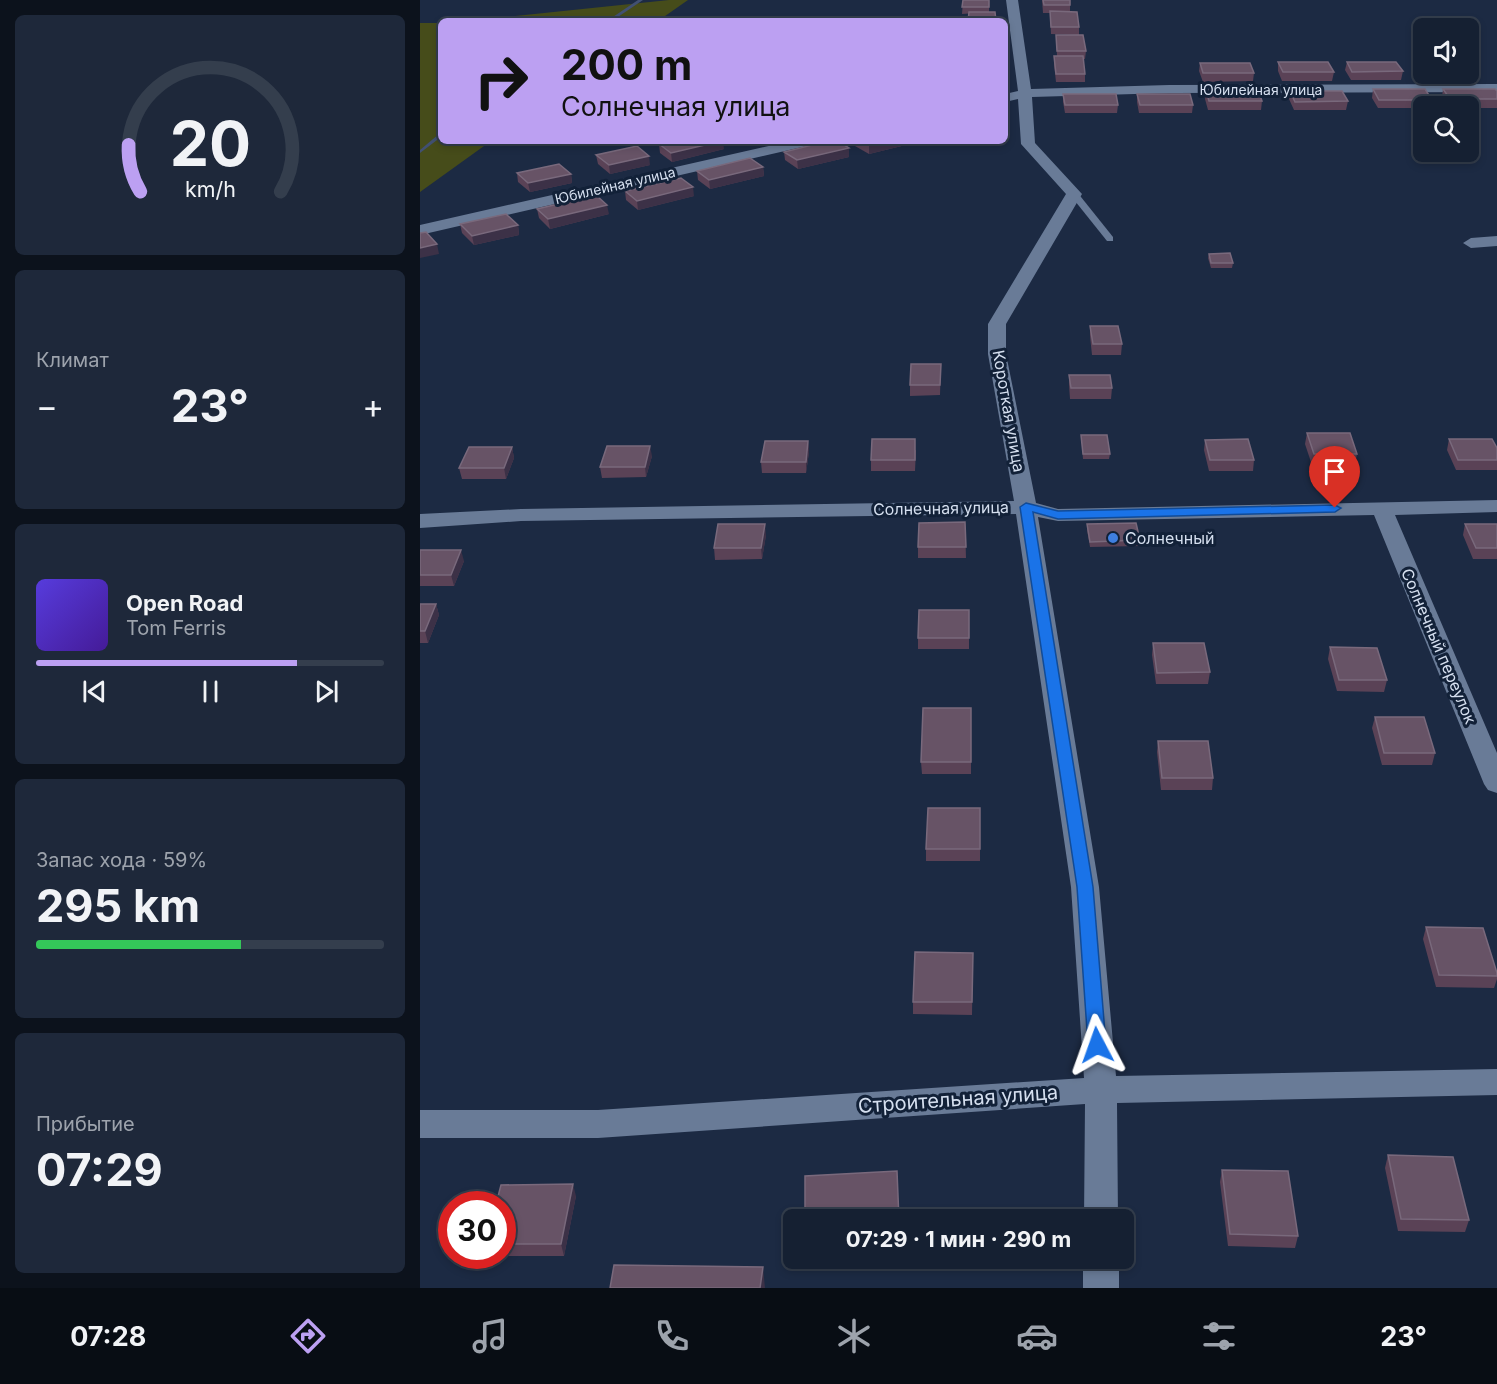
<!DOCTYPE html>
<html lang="ru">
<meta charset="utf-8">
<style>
body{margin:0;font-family:Inter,sans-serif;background:#1e283a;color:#f1f3f6;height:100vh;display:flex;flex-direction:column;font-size:22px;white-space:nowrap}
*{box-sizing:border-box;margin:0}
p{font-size:20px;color:#9da3ac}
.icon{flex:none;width:33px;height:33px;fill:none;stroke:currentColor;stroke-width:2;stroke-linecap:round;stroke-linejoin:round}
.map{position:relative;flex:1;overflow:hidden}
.drawer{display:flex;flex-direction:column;gap:15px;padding:15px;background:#0c121c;width:420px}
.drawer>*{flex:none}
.banner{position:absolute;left:18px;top:18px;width:570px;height:126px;border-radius:9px;box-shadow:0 3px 9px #0003,0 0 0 2px #343e4d;background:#bca0f2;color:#111;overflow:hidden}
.controls{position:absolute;left:993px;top:18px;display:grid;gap:12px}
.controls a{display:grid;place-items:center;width:66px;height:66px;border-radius:9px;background:#152032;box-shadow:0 3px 9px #0003,0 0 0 2px #343e4d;font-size:30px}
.speed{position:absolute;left:18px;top:1191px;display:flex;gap:12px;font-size:30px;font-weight:700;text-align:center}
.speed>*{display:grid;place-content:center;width:78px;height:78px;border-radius:50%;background:#152032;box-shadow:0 3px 9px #0003,0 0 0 2px #343e4d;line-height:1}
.speed .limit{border:9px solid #d22;background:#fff;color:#111}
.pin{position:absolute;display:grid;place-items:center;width:51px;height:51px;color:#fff;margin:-62px -26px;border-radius:50% 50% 50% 0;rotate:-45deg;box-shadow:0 0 6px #0007}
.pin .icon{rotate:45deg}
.me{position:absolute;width:66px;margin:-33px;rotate:356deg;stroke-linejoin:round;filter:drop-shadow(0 0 4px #0008)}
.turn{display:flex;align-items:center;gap:21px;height:126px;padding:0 24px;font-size:27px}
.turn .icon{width:78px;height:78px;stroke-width:2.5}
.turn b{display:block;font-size:42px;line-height:51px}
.big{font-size:45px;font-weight:700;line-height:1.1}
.drawer .widget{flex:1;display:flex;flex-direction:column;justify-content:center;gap:9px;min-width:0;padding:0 21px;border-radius:9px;background:#1e283a}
.drawer .dial{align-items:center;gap:0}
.dial svg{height:156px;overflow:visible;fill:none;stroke:#343e4d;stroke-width:7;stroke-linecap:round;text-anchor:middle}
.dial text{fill:#f1f3f6;stroke:none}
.song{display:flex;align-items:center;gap:18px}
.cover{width:72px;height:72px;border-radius:9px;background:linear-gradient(135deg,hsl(250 70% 55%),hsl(260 70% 35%))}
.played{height:6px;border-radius:3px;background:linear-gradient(90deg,#bca0f2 75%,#343e4d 75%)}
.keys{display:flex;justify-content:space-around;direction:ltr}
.heat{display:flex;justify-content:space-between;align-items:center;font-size:33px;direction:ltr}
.charge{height:9px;border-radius:4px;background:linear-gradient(90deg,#34c759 59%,#343e4d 0)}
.trip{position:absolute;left:363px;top:1209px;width:351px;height:60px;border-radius:9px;background:#152032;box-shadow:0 3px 9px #0003,0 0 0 2px #343e4d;font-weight:700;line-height:60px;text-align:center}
.dock{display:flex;height:96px;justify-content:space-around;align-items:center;background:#080d14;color:#9da3ac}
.dock .icon{width:42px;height:42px}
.dock .current{color:#bca0f2}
.dock b{font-size:27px;color:#f1f3f6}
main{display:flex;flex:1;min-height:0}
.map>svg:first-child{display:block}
.green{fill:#464c1a}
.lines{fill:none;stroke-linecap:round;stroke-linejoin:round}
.stream{fill:#415072;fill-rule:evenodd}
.service{fill:#697b97;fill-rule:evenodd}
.minor{fill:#697b97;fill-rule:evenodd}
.wall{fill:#5a4256}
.shaded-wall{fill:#3c3147}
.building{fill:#675366;stroke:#79697c;stroke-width:1.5}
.route{fill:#1a73e8;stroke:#114b97;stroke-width:1.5}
.shop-dot{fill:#3f7fe0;stroke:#122138;stroke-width:2}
.labels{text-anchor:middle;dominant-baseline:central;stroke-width:6;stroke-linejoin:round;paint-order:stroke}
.far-street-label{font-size:14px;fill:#d5dfef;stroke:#122138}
.street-label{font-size:16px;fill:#d5dfef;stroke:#122138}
.poi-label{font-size:16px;fill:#d5dfef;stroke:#122138;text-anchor:start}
.near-street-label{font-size:20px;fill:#d5dfef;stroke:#122138}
</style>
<main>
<section class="drawer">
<div class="widget dial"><svg viewBox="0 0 100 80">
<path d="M14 69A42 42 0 1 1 86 69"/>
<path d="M14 69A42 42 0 0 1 8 45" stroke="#bca0f2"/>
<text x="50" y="56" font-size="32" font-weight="700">20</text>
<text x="50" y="72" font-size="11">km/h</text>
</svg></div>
<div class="widget"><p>Климат</p>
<div class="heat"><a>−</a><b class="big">23°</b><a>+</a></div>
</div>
<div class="widget">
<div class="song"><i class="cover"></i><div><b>Open Road</b><p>Tom Ferris</p></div></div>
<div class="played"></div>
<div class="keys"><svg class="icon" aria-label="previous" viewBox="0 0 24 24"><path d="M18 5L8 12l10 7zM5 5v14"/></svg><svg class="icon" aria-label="pause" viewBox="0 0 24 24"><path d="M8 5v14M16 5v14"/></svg><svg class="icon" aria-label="next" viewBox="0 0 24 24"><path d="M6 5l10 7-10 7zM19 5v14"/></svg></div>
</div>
<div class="widget"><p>Запас хода · 59%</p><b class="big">295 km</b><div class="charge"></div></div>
<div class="widget"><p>Прибытие</p><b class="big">07:29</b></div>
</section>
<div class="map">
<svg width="1077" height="1288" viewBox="0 0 1077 1288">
<rect width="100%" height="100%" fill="#1c2a43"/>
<!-- green -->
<path class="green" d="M249,0H268L238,21H46Z
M0,23H21V141H71L0,192Z"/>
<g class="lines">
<!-- stream -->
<path class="stream" d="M218,0H223L192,21H187Z
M19,134H21V137L0,153V150Z"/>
<!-- service -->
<path class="service" d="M651,192H657L693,237V241H687L651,196Z"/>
<!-- minor -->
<path class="minor" d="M586,0H598L611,89L749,85L1077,84V92L749,93L612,97L615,143L662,194L586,324V354L616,503L638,509L1077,500V512L975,515L1077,753V793L1068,790L1064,784L954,515L638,521L618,517L679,887L696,1076L1077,1069V1095L697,1103L698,1220H664L665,1104L178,1138H0V1110H178L664,1078L651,887L596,514L101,521L0,528V514L101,509L594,501L568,354V324L646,194L601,144L598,99L585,102V94L598,91Z
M371,141H398L391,145L0,235V225Z
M1077,236V246L1051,248L1043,243L1051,238Z
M663,1258H699V1288H663Z"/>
</g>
<!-- wall -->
<path class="wall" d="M543,0H569V12L542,14Z
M622,0H650V12L659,27V35L631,34L630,13H623Z
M636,35L666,51L665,59H663L665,74V82H636L634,64V56H637Z
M1002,61H1004V73L1001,69Z
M858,62L914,72L912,81H862L858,71Z
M927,62L983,71L981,80H931L925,70Z
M780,63L834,73L833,81L783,82L779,71Z
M1048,63L1054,71L1053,79H1008L1004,74H1048Z
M953,89L1012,100L1011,106H1004V108H958L952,98Z
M1023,89L1077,91V108H1048V106H1028L1022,97Z
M786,90L842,101L841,110H788L785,99Z
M870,91L928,101L926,110H874L869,99Z
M643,94L698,105L697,113H645L643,102Z
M717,94L773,105L772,113H719L717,102Z
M435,141H498V142L449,154L435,146Z
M239,144L304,149L252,162L240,153Z
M429,148V157L378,169L365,160L364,152Z
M176,155L230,165L190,174L178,164Z
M343,167L344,176L290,189L278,180L277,171Z
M97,173L151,174L152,183L110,192L98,182Z
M205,191L274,196L218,210L206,200Z
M117,209L189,214L130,229L119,218Z
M40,224L98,225L99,235L54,245L42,233Z
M789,254L813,263L812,268H791L788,258Z
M670,326L702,344L701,355H672L670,336Z
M521,364L520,395L490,396V385Z
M649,375L692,388L691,399H650L649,385Z
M887,433L937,454L935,464L892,465L885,444Z
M661,435L690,454L689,459H663Z
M1029,439L1077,448V470H1036L1027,450Z
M785,440L834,460L833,471H789L784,450Z
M388,441L389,452L386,473H342L341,462Z
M92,447L94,458L86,479H42L39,468Z
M496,450L495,471H451V460Z
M232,456L226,477L182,478L180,467Z
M545,522L546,558H498V547Z
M667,524L720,540V546L670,547L667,530Z
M1045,524H1077V559H1053L1043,535Z
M346,535L342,559L295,560L294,548Z
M0,550L44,561L34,586H0Z
M0,604H16L19,615L8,643H0Z
M549,610V649H498V638Z
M733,643L790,672L788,684H736L732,655Z
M910,647L967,680L964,692L917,691L908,659Z
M551,708V774H502L501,762Z
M955,717L1015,753L1012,765H962L952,728Z
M738,741L793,778L792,790H741L737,752Z
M560,808V861H506V849Z
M1006,927L1077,973V979L1074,988L1016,987L1003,939Z
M553,953L552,1015L493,1014V1002Z
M968,1155L1049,1220L1045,1232L978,1231L965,1168Z
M802,1170L878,1236L875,1248L808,1246L800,1182Z
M156,1196L144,1256H70H82V1204Z"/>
<!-- shaded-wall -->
<path class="shaded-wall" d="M303,141L304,149L252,162L251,153Z
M328,141H339L328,144Z
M467,141H498V142L449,154V145Z
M429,148V157L378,169L377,160Z
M229,156L230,165L190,174L189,165Z
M343,167L344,176L290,189L289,180Z
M151,174L152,183L110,192L108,183Z
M273,187L274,196L218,210L217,201Z
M187,205L189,214L130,229L128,219Z
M98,225L99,235L54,245L52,236Z
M17,244L19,254L0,258V248Z
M388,441L389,452L386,473V462Z
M230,446L232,456L226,477L225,467Z
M92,447L94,458L86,479L84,468Z
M345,524L346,535L342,559L341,548Z
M41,550L44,561L34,586L31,575Z
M16,604L19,615L8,643L5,631Z
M153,1184L156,1196L144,1256L141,1244Z
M343,1267L345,1288H340Z"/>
<!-- building -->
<path class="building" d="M543,0H569V7H542Z
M623,0H650V5H624Z
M630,11L657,12L659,27H631Z
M549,12H575L576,21H548Z
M636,35H663L666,51H637Z
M634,56H663L665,74H636Z
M858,62H908L914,72H863Z
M927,62H976L983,71L932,72Z
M780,63H830L834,73H783Z
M1048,63L1054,71H1048Z
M953,89H1005L1012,100H959Z
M1023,89H1075L1077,91V99H1030Z
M786,90H838L842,101H789Z
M870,91H922L928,101L875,102Z
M643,94H696L698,105H645Z
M717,94H770L773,105H720Z
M253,141H302L251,153L239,144Z
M408,141H418L429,148L377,160L364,152Z
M442,141H467L449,145Z
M217,146L229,156L189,165L176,155Z
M330,158L343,167L289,180L277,171Z
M139,164L151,174L108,183L97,173Z
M261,178L273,187L217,201L205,191Z
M176,195L187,205L128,219L117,209Z
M86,214L98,225L52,236L40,224Z
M6,232L17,244L0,248V233Z
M810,253L813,263H791L789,254Z
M670,326H698L702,344H673Z
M491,364H521L520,385H490Z
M649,375H690L692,388H651Z
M887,433H930L937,454H894Z
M661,435H687L690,454H663Z
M452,439H495V460H451Z
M828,439L834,460H790L785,440Z
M1029,439H1072L1077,448V460H1038Z
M345,441H388L386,462H341Z
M187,446H230L225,467H180Z
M49,447H92L84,468H39Z
M545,522L546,547H498L499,523Z
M716,523L720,540L670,542L667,524Z
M298,524H345L341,548H294Z
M1045,524H1077V548H1056Z
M0,550H41L31,575H0Z
M0,604H16L5,631H0Z
M499,610H549V638H498Z
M733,643H784L790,672L737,673Z
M910,647L957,648L967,680H919Z
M503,708H551V762H501Z
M955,717H1004L1015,753H964Z
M738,741H788L793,778H742Z
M508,808H560V849H506Z
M1006,927L1063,928L1077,973V976L1019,975Z
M495,952L553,953L552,1002H493Z
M968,1155L1033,1157L1049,1220L981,1219Z
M802,1170L868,1171L878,1236L810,1234Z
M477,1171L479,1220H385V1176Z
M153,1184L141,1244H82V1204H76L81,1185Z
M194,1265L343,1267L340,1288H190Z"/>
<!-- route -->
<path class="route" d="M606,503L638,511L915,505L921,508L915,512L638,519L613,512L673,887L686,1045L683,1050L677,1052L671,1050L668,1045L657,887L600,507Z"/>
<!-- markers -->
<circle class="shop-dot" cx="693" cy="538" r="6"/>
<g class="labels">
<!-- far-street labels -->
<g class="far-street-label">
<text x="841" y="89">Юбилейная улица</text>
<text transform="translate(195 185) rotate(-13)">Юбилейная улица</text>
</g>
<!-- street labels -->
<g class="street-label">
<text transform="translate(589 411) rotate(80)">Короткая улица</text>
<text transform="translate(521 508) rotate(-1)">Солнечная улица</text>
<text transform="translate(1019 646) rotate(67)">Солнечный переулок</text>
</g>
<!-- poi labels -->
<g class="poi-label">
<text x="705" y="538">Солнечный</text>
</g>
<!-- near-street labels -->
<g class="near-street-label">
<text transform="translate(538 1099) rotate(-4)">Строительная улица</text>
</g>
</g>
</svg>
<div class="controls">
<a><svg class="icon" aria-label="sound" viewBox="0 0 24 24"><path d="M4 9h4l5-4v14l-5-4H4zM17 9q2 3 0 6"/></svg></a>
<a><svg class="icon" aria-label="search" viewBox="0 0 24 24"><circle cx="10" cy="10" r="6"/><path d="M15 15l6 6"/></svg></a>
</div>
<div class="speed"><div class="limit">30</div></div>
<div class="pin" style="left:915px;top:508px;background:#d93025"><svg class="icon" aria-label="arrive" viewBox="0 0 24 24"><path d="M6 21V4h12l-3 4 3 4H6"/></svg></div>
<svg class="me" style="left:677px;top:1045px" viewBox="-20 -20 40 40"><path d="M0-17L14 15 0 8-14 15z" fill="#1a73e8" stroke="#fff" stroke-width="4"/></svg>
<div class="trip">07:29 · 1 мин · 290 m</div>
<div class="banner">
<div class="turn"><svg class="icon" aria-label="right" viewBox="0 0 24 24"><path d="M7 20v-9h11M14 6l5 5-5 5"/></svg><div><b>200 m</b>Солнечная улица</div></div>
</div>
</div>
</main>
<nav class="dock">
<b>07:28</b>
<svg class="icon current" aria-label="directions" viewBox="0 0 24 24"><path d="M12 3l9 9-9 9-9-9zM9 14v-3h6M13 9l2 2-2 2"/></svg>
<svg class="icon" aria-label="music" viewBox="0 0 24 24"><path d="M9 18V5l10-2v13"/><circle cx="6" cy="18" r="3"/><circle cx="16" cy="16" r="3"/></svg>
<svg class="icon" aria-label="phone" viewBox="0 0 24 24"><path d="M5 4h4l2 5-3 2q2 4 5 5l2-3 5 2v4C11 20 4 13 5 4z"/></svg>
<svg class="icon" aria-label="climate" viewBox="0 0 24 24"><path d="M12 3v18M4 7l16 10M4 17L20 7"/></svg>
<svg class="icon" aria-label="car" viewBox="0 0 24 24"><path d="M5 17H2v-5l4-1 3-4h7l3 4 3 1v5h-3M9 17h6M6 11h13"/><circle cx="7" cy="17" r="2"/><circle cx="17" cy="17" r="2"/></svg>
<svg class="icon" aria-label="filters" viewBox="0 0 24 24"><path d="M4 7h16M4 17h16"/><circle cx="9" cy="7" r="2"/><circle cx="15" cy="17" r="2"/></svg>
<b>23°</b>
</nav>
